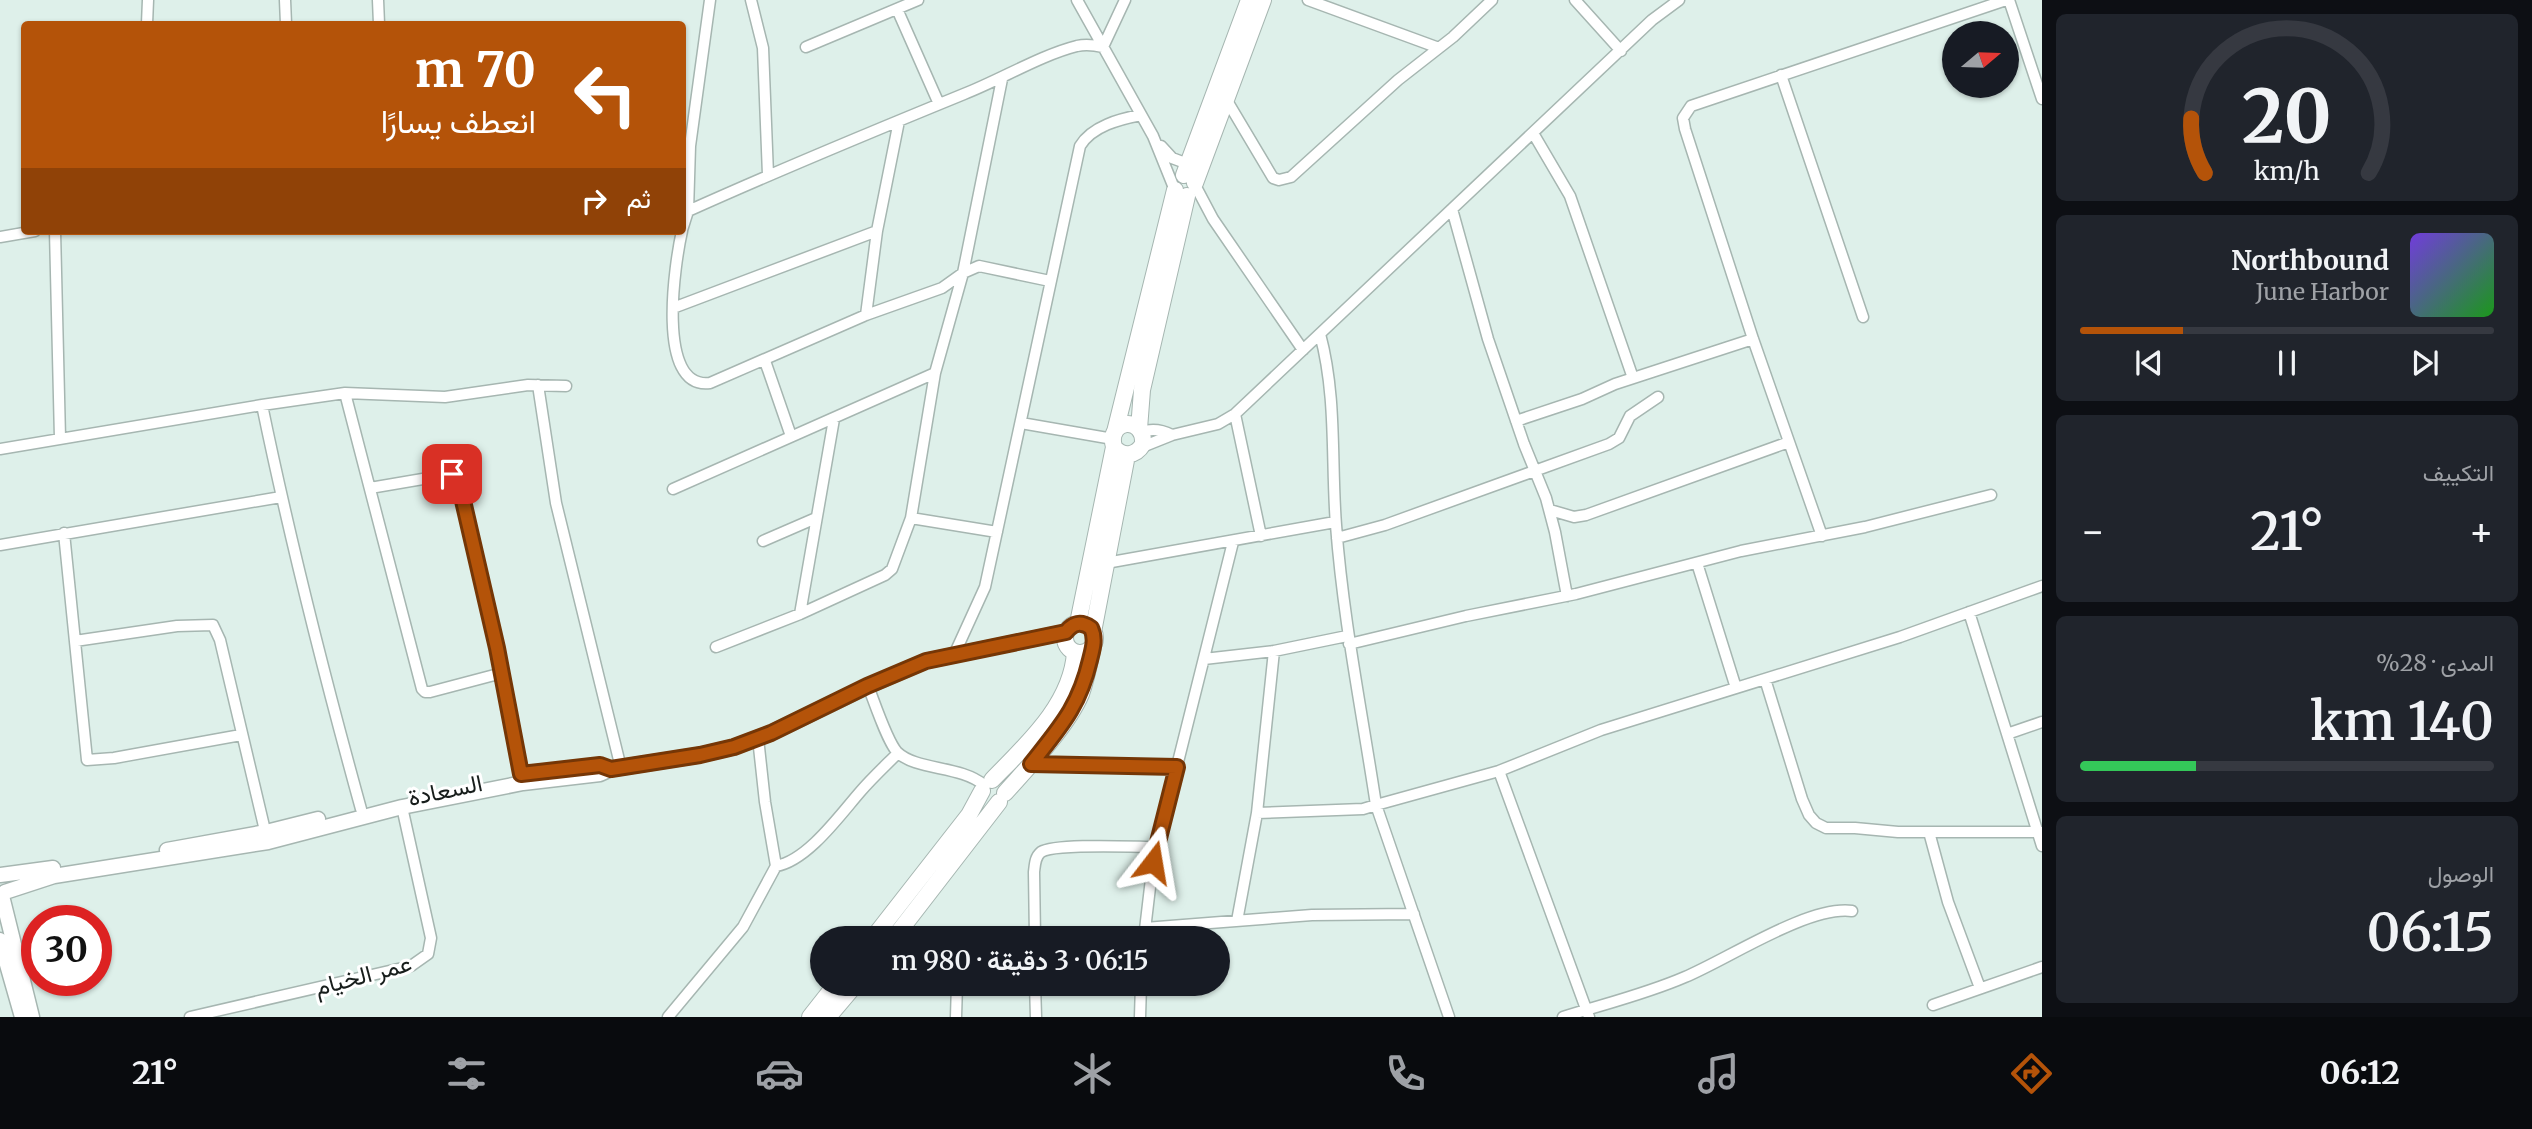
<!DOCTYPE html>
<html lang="ar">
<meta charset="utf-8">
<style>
body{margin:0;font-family:Merriweather,Vazirmatn,serif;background:#20242c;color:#f1f3f6;direction:rtl;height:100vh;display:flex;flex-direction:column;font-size:26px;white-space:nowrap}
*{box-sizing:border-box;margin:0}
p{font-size:23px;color:#9ea1a6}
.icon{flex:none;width:38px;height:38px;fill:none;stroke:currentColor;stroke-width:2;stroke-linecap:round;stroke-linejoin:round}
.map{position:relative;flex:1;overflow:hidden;direction:ltr}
.panel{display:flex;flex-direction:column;gap:14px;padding:14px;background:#0d0f14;width:490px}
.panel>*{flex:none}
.hud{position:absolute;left:21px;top:21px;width:665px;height:214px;border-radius:7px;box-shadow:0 2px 5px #0004;direction:rtl;background:#b45309;color:#fff;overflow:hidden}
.needle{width:46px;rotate:71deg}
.buttons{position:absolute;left:1942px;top:21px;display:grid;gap:14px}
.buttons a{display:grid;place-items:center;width:77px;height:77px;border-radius:50%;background:#171b24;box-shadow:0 2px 5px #0004;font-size:35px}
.speed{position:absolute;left:21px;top:905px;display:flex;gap:14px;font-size:35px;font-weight:700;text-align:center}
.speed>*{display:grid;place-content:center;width:91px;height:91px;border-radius:50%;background:#171b24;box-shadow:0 2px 5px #0004;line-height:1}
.speed .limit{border:10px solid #d22;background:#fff;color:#111}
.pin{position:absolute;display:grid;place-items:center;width:60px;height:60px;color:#fff;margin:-30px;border-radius:14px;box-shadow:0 4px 10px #0006}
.me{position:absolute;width:77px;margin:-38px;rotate:14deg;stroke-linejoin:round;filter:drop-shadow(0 0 5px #0008)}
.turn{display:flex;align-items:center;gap:24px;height:147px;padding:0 35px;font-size:32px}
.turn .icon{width:91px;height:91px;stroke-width:2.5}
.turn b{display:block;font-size:49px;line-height:60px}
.then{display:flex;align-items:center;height:66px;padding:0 35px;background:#0003;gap:14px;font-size:26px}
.big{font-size:52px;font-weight:600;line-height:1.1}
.panel .card{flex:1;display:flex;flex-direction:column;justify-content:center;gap:10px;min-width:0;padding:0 24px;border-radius:10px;background:#20242c}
.panel .dial{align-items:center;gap:0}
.dial svg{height:182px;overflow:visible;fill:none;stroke:#363941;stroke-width:7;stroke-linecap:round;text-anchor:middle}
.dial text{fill:#f1f3f6;stroke:none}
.song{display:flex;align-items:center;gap:21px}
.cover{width:84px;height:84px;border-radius:10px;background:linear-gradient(135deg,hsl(260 70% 55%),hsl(120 70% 35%))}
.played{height:7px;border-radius:4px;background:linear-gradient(90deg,#b45309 25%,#363941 25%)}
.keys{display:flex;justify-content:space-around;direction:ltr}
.heat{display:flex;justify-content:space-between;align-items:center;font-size:38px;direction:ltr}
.charge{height:10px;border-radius:5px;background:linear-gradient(90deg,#34c759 28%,#363941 0)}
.trip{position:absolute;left:810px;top:926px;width:420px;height:70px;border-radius:35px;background:#171b24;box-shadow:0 2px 5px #0004;font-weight:600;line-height:70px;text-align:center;direction:rtl}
.menu{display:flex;height:112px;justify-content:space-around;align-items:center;background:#090b0e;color:#9ea1a6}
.menu .icon{width:49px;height:49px}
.menu .on{color:#b45309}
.menu b{font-size:32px;color:#f1f3f6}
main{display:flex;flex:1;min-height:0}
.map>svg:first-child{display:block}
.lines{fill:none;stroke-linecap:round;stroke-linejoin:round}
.street-casing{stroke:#a6b6b1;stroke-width:13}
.secondary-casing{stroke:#a6b6b1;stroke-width:17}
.primary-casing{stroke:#a6b6b1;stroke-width:18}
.street{stroke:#fff;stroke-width:10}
.secondary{stroke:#fff;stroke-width:14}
.primary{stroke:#fff;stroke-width:16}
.route-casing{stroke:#753606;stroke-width:18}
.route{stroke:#b45309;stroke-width:12}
.labels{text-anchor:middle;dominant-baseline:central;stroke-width:6;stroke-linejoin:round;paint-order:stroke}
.street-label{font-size:24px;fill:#171d1b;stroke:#fff}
</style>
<main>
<section class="panel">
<div class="card dial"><svg viewBox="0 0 100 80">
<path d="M14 69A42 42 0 1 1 86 69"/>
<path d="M14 69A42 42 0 0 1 8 45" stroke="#b45309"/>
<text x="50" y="56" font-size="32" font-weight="700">20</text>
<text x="50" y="72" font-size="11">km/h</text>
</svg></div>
<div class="card">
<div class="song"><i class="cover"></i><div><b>Northbound</b><p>June Harbor</p></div></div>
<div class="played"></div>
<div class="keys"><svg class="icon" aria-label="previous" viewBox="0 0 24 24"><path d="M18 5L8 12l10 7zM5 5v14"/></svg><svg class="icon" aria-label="pause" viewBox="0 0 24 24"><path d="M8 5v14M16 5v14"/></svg><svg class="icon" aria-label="next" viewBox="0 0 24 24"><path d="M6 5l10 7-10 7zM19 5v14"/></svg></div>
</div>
<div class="card"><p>التكييف</p>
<div class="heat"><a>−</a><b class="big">21°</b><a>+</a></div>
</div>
<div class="card"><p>المدى · 28%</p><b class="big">140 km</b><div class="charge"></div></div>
<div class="card"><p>الوصول</p><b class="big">06:15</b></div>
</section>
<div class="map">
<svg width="2042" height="1017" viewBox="0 0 2042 1017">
<rect width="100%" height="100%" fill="#def0ea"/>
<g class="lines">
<!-- street casing -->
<g class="street-casing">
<path id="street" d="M285,0L286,24
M378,0L379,24
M751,0L763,48L768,175
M1077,0L1153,136L1174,188
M1308,0L1439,48
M1575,0L1621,51
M2009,0L2042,99
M897,9L939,104
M147,24L148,0
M806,47L918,0
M1781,75L1863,317
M1226,99L1273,178L1279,180L1291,177L1398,80L1453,37L1492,0
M1533,133L1570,196L1633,378
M1161,146L1172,158L1188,164
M1195,185L1213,219L1303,350
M1452,209L1488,339L1524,444L1546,498L1555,532L1567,596
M688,211C779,170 871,132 964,94C1000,80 1041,55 1077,46C1086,44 1094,45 1103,47L1125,0
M682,230L688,211L690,146L710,0
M55,231L60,438
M682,231C675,262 655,390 710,383L866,315L942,288L963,273L979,266L1050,281
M0,237L35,231
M673,308L877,231
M866,315L877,231L899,121
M765,361L791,436
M538,385L556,503L621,768
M345,393L422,689L425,692H430L502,673
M262,405C290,540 324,675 361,809
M1235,414L1261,536
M1516,421L1582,399L1615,384L1753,339
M1021,423L1113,439
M1142,432C1153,428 1162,430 1172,435
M1142,447L1172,435L1218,424L1235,414L1652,20L1679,0
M0,449L262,405L345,393L445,397L528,385L566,386
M370,488L452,474L459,479L502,673L521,774
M673,489L935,373
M1550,510L1574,517L1586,515L1789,442
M911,518L997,532
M64,533L87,760L114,758L241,735
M1822,536L1753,339L1685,129L1683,118L1691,106L2006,0
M1337,538L1385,525L1609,444L1619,438L1630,416L1658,397
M763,541L816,518
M0,545L281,497
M1106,563L1335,522
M1697,563L1736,688
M1969,612L2042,846
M800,614L834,419
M75,641L177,626L213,625L220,640L267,839
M1349,644L1466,616L1576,594L1741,551L1865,527L1991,495
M716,647L800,614L885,575L892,569L911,518L935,373L963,273L1002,79
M954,655L985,587L1080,146C1092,126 1120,119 1141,115
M1204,659L1274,651L1347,636
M1765,679L1802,799L1809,815L1816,823L1826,828H1855L1898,832H2042
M868,686C874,701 887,741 897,752C917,771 960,765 984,785
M2007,734L2042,722
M758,738L765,802L776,866C807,861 840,815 860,792C872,778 885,766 898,753
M1031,764L1177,767
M1499,771L1589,1017
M1257,813L1363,809L1376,805C1362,712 1343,619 1336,525C1331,461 1337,397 1320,334
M1929,832L1948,902L1980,988
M1237,921L1257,813L1274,651
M1145,928L1312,915L1414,914
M1035,938L1034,872C1035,864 1035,857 1041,852C1055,843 1136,847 1157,847
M1144,938L1153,862L1233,542
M1035,984L1036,1017
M1933,1005L2042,967
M190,1017L411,966L428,954L431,938L402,807
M668,1017L743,927L776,866
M956,1017L957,984
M1140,1017L1141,984
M1449,1017L1376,805L1499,771L1601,730L1900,637L2042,586
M1563,1017C1604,1004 1646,994 1685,977C1728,959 1809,905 1852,911"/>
</g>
<!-- secondary casing -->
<g class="secondary-casing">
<path id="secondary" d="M167,850L266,832L318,819
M0,875L53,868
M5,892L54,876L268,842L402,807L523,783L600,774L611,769L700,755L734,747L771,733L868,686L926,661L1066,632
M2,896L32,1017
M0,940L22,1017"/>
</g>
<!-- primary casing -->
<g class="primary-casing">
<path id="primary" d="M1184,175L1249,0
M1195,183L1263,0
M1139,429L1142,390L1187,196
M1115,432L1175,190
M1078,623L1114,447C1106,419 1145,415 1143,444C1136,456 1123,458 1114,447
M1065 638a15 15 0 1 1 30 0a15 15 0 1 1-30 0Z
M1093,632L1127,455
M992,780C1026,745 1072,704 1075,652
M1005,793C1029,766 1067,727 1081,694C1087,677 1090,659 1094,641
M873,938L969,815L982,791
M894,938L999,802
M810,1017L836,984
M828,1017L856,984"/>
</g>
<!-- street -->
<use href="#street" class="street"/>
<!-- secondary -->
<use href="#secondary" class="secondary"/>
<!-- primary -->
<use href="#primary" class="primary"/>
</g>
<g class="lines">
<!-- route casing -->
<g class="route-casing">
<path id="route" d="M452,474L458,479L497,648L521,774L600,765L611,769L700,755L734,747L771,733L867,686L926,661L1066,632C1073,623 1081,621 1091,628C1096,639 1093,648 1090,660C1079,707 1060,727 1031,764L1177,767L1153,862"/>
</g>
<!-- route -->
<use href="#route" class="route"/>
</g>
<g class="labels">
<!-- street labels -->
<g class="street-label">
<text transform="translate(445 790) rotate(-12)">السعادة</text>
<text transform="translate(363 975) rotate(-15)">عمر الخيام</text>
</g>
</g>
</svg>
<div class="buttons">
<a><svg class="needle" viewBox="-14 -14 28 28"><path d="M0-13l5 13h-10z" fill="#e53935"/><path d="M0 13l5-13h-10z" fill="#9ea1a6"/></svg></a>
</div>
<div class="speed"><div class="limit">30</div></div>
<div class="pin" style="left:452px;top:474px;background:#d93025"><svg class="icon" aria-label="arrive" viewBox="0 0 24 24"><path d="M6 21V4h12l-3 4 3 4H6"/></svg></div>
<svg class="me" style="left:1153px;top:862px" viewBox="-20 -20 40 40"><path d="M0-17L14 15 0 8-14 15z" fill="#b45309" stroke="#fff" stroke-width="4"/></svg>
<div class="trip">06:15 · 3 دقيقة · 980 m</div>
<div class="hud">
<div class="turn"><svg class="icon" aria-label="left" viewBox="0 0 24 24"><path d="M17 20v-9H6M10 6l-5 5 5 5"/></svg><div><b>70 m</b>انعطف يسارًا</div></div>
<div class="then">ثم<svg class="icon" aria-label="right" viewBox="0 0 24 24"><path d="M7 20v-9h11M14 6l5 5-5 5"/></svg></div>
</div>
</div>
</main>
<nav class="menu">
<b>06:12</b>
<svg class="icon on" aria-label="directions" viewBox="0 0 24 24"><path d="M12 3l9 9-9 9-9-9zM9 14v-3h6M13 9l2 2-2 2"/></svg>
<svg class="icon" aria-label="music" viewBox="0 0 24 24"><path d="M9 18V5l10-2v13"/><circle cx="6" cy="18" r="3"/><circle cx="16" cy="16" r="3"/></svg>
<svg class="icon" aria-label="phone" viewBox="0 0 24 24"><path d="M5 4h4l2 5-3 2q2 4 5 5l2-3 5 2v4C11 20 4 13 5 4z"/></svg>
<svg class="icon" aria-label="climate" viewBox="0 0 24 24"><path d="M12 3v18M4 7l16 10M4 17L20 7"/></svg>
<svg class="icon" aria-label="car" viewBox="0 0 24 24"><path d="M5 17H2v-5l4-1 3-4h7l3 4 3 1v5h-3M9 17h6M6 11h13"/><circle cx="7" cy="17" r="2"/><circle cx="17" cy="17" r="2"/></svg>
<svg class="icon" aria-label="filters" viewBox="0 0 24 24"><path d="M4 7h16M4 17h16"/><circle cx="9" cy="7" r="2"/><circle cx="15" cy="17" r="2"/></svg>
<b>21°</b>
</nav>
